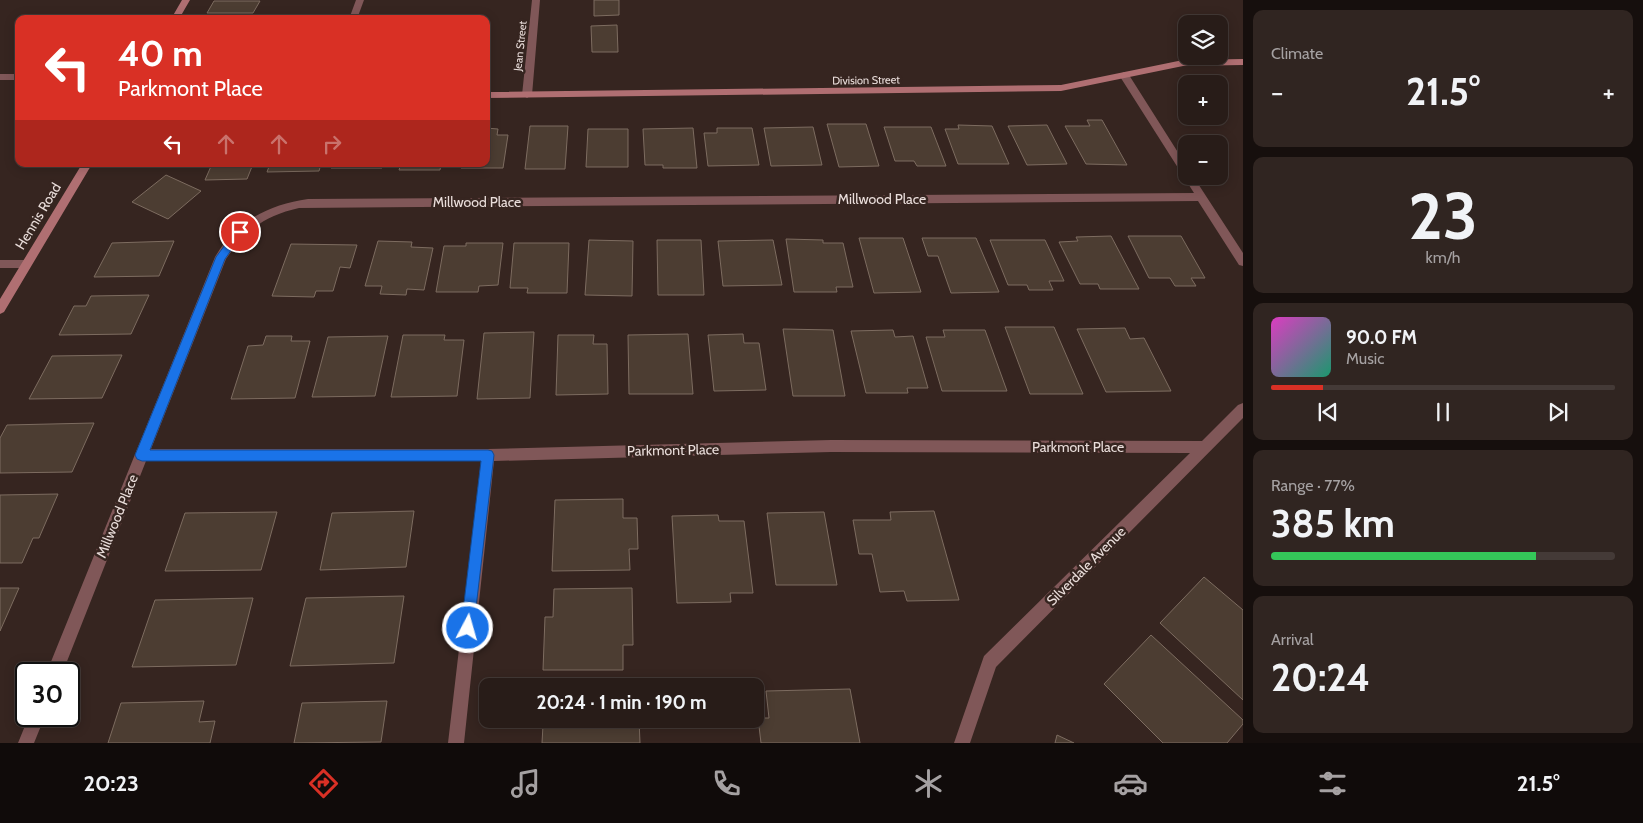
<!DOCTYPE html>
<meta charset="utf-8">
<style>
body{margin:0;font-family:Cabin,sans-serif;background:#302521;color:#f1f3f6;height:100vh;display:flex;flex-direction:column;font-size:19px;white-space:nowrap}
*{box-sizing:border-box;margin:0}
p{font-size:16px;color:#a5a1a2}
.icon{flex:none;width:28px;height:28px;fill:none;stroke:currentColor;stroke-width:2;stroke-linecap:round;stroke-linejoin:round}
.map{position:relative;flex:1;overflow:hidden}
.side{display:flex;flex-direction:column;gap:10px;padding:10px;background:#160f0d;width:400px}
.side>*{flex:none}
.banner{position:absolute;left:15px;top:15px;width:475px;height:152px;border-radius:10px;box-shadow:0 2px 12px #0003,0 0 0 1px #443a37;background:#d93025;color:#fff;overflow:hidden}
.fabs{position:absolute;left:1178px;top:15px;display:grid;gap:10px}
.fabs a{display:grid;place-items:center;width:50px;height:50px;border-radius:10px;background:#281c18;box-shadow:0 2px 12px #0003,0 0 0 1px #443a37;font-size:25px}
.speed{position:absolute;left:15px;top:662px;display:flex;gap:10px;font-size:25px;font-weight:700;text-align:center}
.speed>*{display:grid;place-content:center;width:65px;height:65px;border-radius:50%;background:#281c18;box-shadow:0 2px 12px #0003,0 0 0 1px #443a37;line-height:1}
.speed .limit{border:2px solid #111;border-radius:8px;background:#fff;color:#111}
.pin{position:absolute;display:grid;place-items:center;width:42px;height:42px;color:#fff;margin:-21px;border:2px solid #fff;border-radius:50%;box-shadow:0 1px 5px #0007}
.me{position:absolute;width:55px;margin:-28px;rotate:6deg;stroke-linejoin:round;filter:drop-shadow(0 0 4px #0008)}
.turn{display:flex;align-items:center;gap:18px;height:105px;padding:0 20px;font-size:22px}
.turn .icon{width:65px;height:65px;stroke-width:2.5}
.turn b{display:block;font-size:35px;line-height:42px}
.lanes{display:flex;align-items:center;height:48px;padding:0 20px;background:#0003;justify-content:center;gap:25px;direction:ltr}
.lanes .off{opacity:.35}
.big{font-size:38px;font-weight:700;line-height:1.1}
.side .widget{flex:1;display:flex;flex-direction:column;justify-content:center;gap:8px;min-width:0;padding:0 18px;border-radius:10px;background:#302521}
.side .dial{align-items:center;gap:0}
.dial b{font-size:65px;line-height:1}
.song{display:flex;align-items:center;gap:15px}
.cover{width:60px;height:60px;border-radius:8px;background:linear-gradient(135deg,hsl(310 70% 55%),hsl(160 70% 35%))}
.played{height:5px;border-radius:2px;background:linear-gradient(90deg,#d93025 15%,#443a37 15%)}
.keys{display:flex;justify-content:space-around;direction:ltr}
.heat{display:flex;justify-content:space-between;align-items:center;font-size:28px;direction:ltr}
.charge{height:8px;border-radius:4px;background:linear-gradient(90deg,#34c759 77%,#443a37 0)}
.trip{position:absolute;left:479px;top:678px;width:285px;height:50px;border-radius:10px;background:#281c18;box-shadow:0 2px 12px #0003,0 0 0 1px #443a37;font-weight:700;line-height:50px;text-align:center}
.tabs{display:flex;height:80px;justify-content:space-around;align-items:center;background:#100b0a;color:#a5a1a2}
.tabs .icon{width:35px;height:35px}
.tabs .current{color:#d93025}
.tabs b{font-size:22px;color:#f1f3f6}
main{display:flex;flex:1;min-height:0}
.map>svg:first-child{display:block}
.building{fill:#4c3d32;stroke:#7d6c60}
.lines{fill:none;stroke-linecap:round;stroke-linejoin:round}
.lane{fill:#805758;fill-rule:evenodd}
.street{fill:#805758;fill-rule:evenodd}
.secondary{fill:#b06f72;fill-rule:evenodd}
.route{fill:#1a73e8;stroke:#114b97}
.labels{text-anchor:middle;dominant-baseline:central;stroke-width:5;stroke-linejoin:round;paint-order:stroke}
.far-street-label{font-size:11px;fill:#eadedb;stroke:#362520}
.street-label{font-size:14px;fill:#eadedb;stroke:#362520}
</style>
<main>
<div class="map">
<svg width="1243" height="743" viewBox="0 0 1243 743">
<rect width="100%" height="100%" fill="#362520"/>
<!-- building -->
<path class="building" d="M594,0H619V15L594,16Z
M214,1H260L253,13H207Z
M617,25L618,52H592L591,26Z
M1087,120H1102L1127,165L1086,164L1065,126H1090Z
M827,124H866L879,166L839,167Z
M958,125L992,126L1009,164H958L945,129H959Z
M1047,125L1067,164L1027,165L1008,126Z
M530,126H568L565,169H525Z
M813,127L822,165L771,166L764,128Z
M884,127H931L946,166H917L914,161H895Z
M486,128L498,129L497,135H508L503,168H461L462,164H486Z
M693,128L697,168H663V165H645L643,129Z
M717,128H752L759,165L708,166L704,133H717Z
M588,129H628V167H586Z
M212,164H253L247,179L205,180Z
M270,164H321L319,171L267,172Z
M332,164H383L382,168H331Z
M401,164H441L440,170H399Z
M166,175L201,191L168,219L132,202Z
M1111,236L1139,289H1100L1098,284H1080L1059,242L1078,241L1076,237Z
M1128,236H1181L1205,278H1191L1196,286H1175L1170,278H1149Z
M859,238H903L921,292L874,293Z
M922,238H976L999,292L951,293L938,256H928Z
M786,239L823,240V243H843L853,287H836L837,292H794Z
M589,240L633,241L632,296L585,295Z
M657,240H701L704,295H658Z
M773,240L782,285L723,286L718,241Z
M990,240H1045L1064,281H1049L1053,290H1029L1027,285H1008Z
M174,241L159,276L94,277L112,243Z
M378,241L412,242L411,247L433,248L424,290L407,289L406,295L380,294L382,286H365Z
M466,243H503L498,285L479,286L478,292H436L444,246H466Z
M514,243H569L567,293H527L528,288H510Z
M291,244L357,245L350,268L340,267L333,291H316L314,297L272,296Z
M149,295L131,334L59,335L74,306H86L91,296Z
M1005,327H1054L1083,394H1030Z
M1125,328L1130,339L1144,338L1171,391L1106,392L1077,329Z
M783,329L833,330L845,396H793Z
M893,330L895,337L913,336L928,388H907L908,393H866L851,331Z
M943,330H985L1007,391H942L926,337H945Z
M534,332L530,398L477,399L484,333Z
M688,334L693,394H629L628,335Z
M743,334L744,343H759L766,390L714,391L708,335Z
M403,335H445L444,340H464L457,396L391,397Z
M558,335H594L593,344H607L608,394L556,395Z
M266,336H292L291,341H310L295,398L231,399L248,346L263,345Z
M388,336L375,396L312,397L328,337Z
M122,355L102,398L29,399L52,356Z
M94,423L72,472L0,473V438L7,425Z
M58,494L39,538H33L22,563H0V495Z
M623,499V518H637L638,549H629L630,570L552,571L555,500Z
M414,511L406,567L320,570L332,513Z
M934,511L959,600L907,601L904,591L880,592L872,554H859L853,520H891L890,512Z
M277,512L261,570L165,571L185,513Z
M824,512L837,585H776L767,513Z
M718,515L719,521H744L753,593H730L731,602L677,603L672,516Z
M1204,577L1243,610V700L1160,623Z
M0,588H19L0,631Z
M632,588L633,645H623V670H543L545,617H553L554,589Z
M404,596L394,663L290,666L306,598Z
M253,598L236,665L132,667L155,600Z
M1151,635L1243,720V724L1227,743H1163L1104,684Z
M850,689L860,743H761L758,718H769L766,691Z
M204,701L199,722L215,721L210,743H108L121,703Z
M387,701L381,742L294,743L302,703Z
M553,719H639L640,743H542L543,725H553Z
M1057,735L1074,743H1055Z"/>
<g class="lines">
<!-- lane -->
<path class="lane" d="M0,74H19V80H0Z
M0,260H27L32,264L27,268H0Z"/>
<!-- street -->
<path class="street" d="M356,0H364L357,19H349Z
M532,0H540L532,95L527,98L522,95Z
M1124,72L1129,75L1186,165V176H1193L1243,253V266L1239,265L1198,201L299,208C264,216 246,230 226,259L151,449H488L831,440L1202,441L1238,405L1243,403V418L996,667L970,743H954L984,656L1190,453L831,452L494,461L464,743H448L481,461H146L62,674H46L215,257C236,221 268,205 308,199L1194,193L1119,75Z
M29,716H45L34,743H18Z"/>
<!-- secondary -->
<path class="secondary" d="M182,0H190L179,19H171Z
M1243,59V65L1183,66L1061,91L486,98V92L1061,85L1183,60Z
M82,164H92L4,312L0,314V299Z"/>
</g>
<!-- route -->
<path class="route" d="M240,228L244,232L225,259L150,450H488L492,451L494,455L473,633L468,635L464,633L461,628L481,461H142L137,459L135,455L216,257L236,230Z"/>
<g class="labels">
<!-- far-street labels -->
<g class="far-street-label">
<text transform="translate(520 46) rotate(-84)">Jean Street</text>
<text transform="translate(866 80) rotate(-1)">Division Street</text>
</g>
<!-- street labels -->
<g class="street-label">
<text x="882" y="199">Millwood Place</text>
<text x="477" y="202">Millwood Place</text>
<text transform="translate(38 216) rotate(-59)">Hennis Road</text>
<text x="1078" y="447">Parkmont Place</text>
<text transform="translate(673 450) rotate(-1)">Parkmont Place</text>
<text transform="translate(117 516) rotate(-68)">Millwood Place</text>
<text transform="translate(1086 566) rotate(-45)">Silverdale Avenue</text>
</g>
</g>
</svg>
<div class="fabs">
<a><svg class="icon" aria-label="layers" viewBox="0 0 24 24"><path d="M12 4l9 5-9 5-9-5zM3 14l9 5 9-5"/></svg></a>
<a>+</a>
<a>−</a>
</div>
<div class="speed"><div class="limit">30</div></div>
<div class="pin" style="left:240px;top:232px;background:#d93025"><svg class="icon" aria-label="arrive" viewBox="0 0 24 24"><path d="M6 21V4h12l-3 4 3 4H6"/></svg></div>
<svg class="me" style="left:468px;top:628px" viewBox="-20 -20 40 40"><circle r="17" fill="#1a73e8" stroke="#fff" stroke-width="3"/><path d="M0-11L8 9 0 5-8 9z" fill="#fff"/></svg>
<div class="trip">20:24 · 1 min · 190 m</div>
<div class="banner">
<div class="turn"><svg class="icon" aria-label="left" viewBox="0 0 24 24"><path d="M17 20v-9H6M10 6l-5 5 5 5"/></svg><div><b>40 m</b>Parkmont Place</div></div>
<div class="lanes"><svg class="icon" aria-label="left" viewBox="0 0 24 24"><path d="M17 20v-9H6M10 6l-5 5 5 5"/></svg><svg class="icon off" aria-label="ahead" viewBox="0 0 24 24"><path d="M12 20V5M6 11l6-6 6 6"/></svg><svg class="icon off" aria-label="ahead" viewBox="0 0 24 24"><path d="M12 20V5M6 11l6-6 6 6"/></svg><svg class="icon off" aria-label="right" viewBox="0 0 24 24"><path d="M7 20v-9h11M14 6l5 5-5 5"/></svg></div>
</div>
</div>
<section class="side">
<div class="widget"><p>Climate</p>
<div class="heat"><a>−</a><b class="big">21.5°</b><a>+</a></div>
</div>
<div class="widget dial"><b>23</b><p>km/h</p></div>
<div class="widget">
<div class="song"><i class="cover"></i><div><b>90.0 FM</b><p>Music</p></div></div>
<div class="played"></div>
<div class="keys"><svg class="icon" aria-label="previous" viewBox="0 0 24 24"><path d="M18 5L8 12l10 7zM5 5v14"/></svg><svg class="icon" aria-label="pause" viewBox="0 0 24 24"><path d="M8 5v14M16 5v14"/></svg><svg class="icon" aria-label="next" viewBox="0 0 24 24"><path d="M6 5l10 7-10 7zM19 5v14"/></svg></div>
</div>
<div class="widget"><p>Range · 77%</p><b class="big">385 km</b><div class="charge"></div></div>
<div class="widget"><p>Arrival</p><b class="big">20:24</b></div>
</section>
</main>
<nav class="tabs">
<b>20:23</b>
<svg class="icon current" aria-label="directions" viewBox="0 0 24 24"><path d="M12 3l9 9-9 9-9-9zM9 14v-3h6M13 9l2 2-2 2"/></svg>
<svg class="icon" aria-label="music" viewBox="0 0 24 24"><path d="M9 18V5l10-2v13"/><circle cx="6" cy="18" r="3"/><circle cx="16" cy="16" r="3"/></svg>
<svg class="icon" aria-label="phone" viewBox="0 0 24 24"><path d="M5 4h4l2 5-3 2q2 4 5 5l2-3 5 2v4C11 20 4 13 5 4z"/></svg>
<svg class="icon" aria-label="climate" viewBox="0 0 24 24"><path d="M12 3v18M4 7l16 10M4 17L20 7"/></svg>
<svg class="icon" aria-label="car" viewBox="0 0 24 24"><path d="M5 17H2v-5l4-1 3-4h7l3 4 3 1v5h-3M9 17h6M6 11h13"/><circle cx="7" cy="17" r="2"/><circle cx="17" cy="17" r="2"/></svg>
<svg class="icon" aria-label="filters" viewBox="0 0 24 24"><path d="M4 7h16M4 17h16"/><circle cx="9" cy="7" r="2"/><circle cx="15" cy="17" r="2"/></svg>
<b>21.5°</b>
</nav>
